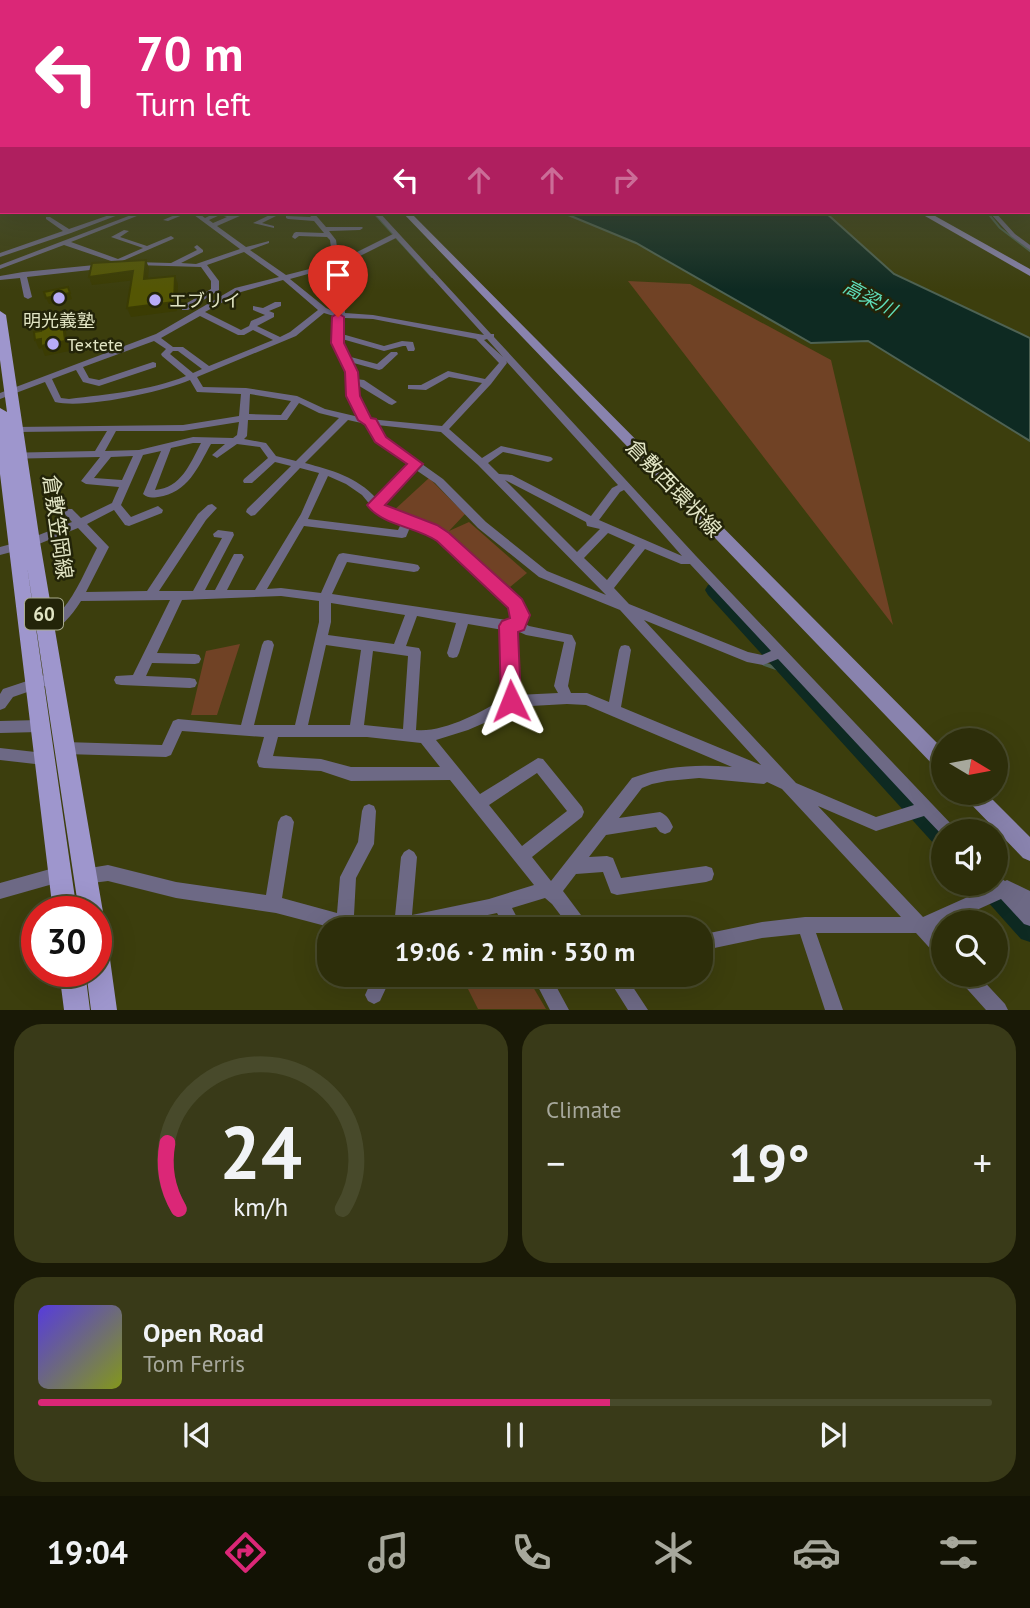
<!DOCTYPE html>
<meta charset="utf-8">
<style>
body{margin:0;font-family:"PT Sans","Noto Sans JP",sans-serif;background:#393a18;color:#f1f3f6;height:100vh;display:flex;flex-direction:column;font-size:26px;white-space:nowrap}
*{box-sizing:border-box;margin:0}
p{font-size:23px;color:#a7a89c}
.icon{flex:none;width:38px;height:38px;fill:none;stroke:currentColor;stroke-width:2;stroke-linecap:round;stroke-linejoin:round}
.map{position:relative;height:1010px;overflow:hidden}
.side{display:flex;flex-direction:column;gap:14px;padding:14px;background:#191906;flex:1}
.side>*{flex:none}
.top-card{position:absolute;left:0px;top:0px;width:1031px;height:214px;box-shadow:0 7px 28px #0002,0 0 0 2px #484a2b;background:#db2777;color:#fff;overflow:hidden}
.needle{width:46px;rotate:100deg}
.controls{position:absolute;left:931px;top:728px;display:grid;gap:14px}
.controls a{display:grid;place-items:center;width:77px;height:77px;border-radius:50%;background:#2d2e0a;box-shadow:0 7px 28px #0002,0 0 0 2px #484a2b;font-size:35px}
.speed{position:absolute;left:21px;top:896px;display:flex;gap:14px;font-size:35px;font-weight:700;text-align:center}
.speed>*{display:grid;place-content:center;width:91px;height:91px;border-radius:50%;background:#2d2e0a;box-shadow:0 7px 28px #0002,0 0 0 2px #484a2b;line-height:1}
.speed .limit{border:10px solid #d22;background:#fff;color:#111}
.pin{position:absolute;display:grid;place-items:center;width:60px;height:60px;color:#fff;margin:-72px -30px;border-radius:50% 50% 50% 0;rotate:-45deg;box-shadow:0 0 7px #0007}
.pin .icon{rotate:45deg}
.me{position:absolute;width:77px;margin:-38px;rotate:358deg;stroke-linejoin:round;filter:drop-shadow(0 0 5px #0008)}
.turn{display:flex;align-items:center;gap:24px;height:147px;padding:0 21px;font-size:32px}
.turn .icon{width:91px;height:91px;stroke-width:2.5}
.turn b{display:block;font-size:49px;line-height:60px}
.lanes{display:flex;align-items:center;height:66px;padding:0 21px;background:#0003;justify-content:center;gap:35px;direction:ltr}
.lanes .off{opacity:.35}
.big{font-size:52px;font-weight:600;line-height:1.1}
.side .widget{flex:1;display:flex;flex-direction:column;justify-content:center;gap:10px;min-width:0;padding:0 24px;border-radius:28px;background:#393a18}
.side .dial{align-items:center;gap:0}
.dial svg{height:182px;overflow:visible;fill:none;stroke:#484a2b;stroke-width:7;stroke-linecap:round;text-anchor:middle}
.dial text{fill:#f1f3f6;stroke:none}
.song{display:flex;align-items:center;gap:21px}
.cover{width:84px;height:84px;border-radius:10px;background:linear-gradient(135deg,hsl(250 70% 55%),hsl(70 70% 35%))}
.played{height:7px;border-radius:4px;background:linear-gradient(90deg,#db2777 60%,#484a2b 60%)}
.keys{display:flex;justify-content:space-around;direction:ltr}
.heat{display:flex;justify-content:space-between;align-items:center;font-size:38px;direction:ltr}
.side .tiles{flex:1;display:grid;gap:14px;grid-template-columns:1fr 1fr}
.widget:last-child{grid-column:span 2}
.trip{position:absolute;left:317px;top:917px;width:396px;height:70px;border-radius:28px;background:#2d2e0a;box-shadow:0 7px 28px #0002,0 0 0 2px #484a2b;font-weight:600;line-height:70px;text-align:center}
.tabs{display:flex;height:112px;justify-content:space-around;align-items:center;background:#121204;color:#a7a89c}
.tabs .icon{width:49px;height:49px}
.tabs .active{color:#db2777}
.tabs b{font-size:32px;color:#f1f3f6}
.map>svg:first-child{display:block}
.green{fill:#704225}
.water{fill:#0e2a22;stroke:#4e6253;stroke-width:2}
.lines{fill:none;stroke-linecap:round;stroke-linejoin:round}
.stream-far1{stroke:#4e6253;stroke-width:2}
.stream{stroke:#4e6253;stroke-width:3.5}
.river{fill:#0e2a22;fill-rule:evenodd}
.street{fill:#6d6985;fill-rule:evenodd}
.secondary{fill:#8983ae;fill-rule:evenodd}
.primary{fill:#9e96cd;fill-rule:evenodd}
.shaded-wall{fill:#3b3c03}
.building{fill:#545604;stroke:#3b3c03;stroke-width:2}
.route{fill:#db2777;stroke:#8e194d;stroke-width:2}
.poi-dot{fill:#b8abf7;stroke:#232409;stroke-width:2.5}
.labels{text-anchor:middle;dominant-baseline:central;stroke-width:5;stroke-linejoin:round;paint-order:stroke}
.far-poi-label{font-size:18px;fill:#e2e5c5;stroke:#232409;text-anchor:start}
.far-water-label{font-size:19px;font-style:italic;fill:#5fddb9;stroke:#232409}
.shield{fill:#232409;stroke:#a9ab8d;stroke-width:2}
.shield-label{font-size:19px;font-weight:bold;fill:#e2e5c5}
.street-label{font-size:21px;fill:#e2e5c5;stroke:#232409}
</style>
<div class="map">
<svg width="1030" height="1010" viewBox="0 0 1030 1010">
<rect width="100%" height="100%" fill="#3c3e0d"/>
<!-- green -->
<path class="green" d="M628,281L690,284L831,360L893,625Z
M429,478L465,514L449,531L469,522L527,573L510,587L447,532L442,537L391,513Z
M240,644L217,715H191L206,651Z
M454,914L496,922L501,929H450Z
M461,975H526L546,1009H478Z"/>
<!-- water -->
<path class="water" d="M561,212H825L894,274L1030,338V441L868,341L811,343L636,243Z"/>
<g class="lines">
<!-- stream-far1 -->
<path class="stream-far1" d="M373,212L432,277
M987,212L1000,228L1030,251
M343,348L354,371"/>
<!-- stream -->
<path class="stream" d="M764,664L790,673"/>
<!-- river -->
<path class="river" d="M714,583L720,585L951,829L952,831H943V848L935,845L708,595L705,590L708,585Z
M996,876L1030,912V942L1021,939L979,892L975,884H996Z"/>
<!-- street -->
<path class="street" d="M0,172L2,173V177L0,176Z
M1029,193H1030V197H1029Z
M2,201V205L0,206V202Z
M118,212H126L71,233L0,257V253L63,231L46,219V217H50L69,229Z
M139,212H147L71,242L118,259L143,248L111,237L124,230L129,231L120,237L147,246L171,236L174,238L173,239L120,262L115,267L111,265L114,262L64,245L0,269V265Z
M182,212H197L205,218L217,212L232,216L241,212H249L217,226L246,247L269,241V243L250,250L286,275L333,263L330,240L327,237L299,236L295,239L292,237L294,233L296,232L324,233L314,221L288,219L286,218V216L311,217L307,212H313L326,227H362L363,228L360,230L329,231L336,240L339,261L393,234L373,212H379L491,334H494V337L696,556L953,826L956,831H943V836L924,816L876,831L818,806L923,917L990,887L988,884H996V875L1005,881L1007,880L1030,891V926L1024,924L1001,899L950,922H943V925L935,929L943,938V958L937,956L916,933H816L843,1010H825L800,934L762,938L700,951V935L762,922L805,917H901L782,789L767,782L764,784L699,778L667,781L652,784L642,788L619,818L660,812C667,815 670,820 673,827L670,832L665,834L660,832L656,827L606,835L589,857L607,856L613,858L621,878L706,866L712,868L714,874L712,880L706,882L617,895L611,893L603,872L576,874L563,891L587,923L589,929H571L552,904L545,898L512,908L523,929H506L497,913L423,929H337L276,913L176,898L108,881L84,884L78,882L76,876L78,870L108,865L176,882L266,895L278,822L281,817L286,815L291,817L294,822L282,898L337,913L340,877L358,842L362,811L364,806L369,804L374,806L376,811L374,844L356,878L354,915L395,916L401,857L404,852L409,849L414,852L417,857L412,915L489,899L534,885L450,780L351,781L321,771L264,768L259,767L257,762L264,737L182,731L171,755L166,757L65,754L60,752L58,748L60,744L65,742L162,745L173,721L178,719L241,725L262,645L264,641L268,640L272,641L274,645L254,725H295L319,622V601L281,596L182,600L157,653L195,654L199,655L201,659L199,663L195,664L152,663L146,676L190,678L195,679L197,683L195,687L190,688L121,685L116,684L114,680L116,676L133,675L170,600L81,601C71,617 60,629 43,636L39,634L37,631C43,623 55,619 62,610C77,592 86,569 97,548L78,528L34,546L0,555V547L26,540L72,522L63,512L64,509H72L81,518L112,503L119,487L86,484L81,481L100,457L0,459V453L95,451L107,431L17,432L14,431L12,429L14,427L183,425L239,416L241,394L197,392L190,380C161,392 85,409 55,402L45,382L0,399V393L156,334L235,288L279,277L244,252L207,265L219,281V290L188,310H182V306L211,289V281L201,267L135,265L133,264V262L171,263L197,250L194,247L197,245L203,250V252L181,263L196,264L240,249L190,212L168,221L163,220ZM220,215L227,217L213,223L209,220ZM396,238L484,335L373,315L345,313L340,266ZM333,267L337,313L326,308L290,279ZM283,280L318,310L290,332L280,337L257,326L274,317V313L269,311L281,306V302H275L263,308L253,306V310L265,315L251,321L249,326L241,330L205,312L241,292ZM324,313L337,317L333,343L347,372L349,396L359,417L325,409L297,396L246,388L203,387L197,377L296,336ZM200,316L238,335H244L253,330L273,340L209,366L183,347H173L161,338ZM345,318L373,319L476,339L499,363L485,379L448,371L421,385H408V389L426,390L449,377L482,383L442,426L369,419L357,396L356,384L389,404L392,405L397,402L364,380L356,379L355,372L350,362L379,370L382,369L398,354L397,352H391L377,364L347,356L341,343L342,339L384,351L403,346H406L408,351H414L415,349L413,342L402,341L384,346L342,334ZM487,339L503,357L484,340ZM154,341L166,349L161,354L162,356L186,376C149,391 108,394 69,399L61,398L52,379L76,370L83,382L99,386L156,367V363L153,362L99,380L89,378L83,367ZM173,351H178L202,369L193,373L170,354ZM506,361L618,485L612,488L591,516L512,475L499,474L488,463L503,452L548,462L551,461L553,459L551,457L501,446L482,458L449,429L491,384L507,363ZM250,394L291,401L281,415L249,414ZM299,403L319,413L339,418L296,461L276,456L266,443L244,439L247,436L248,420H287ZM348,420L366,424L377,441L410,465L376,498C357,477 331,470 305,463ZM239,422L237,435L233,438L193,437L139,450L105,451L116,431H183ZM377,425L441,432L478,465L606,595L547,571L486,522L443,479L384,437ZM193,443H201C190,464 181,488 155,490L171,448ZM211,444H225L212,455L217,458L237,444L260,447L268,458L244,479L243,481L244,483H252L275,462L291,466L247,509L246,512L251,516L255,515L300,468L319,473L301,514L255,590H227L244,557L242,554H234L215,590H205L234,535L233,532L218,530L213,534L214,537L222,538L193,591H159L206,520L217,508L212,504L208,505L198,514L147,591L86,592L109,547L87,524L114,510L125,525L129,526L162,513L163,510L158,506L131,517L121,505L143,455L161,451L143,494C148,498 151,498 158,497C188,493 198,467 211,444ZM133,456L122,480L94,478L111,457ZM416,470L435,483L478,528L539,577L620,610L761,765L621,707L631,650L629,646L625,645L621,646L619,650L609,702L587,693H571L568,686L576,643L572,635L529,626L524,623L526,619L520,601L447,534L435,526L385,507L382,504ZM328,476L346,484L362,495L377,513L402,522L398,530L308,519ZM505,480L586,522L587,526L600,529L577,552ZM624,490L682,556L599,520L620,492ZM411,525L427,532L439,540L511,606L513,621L332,594L347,562L414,572L418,571L420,568L418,565L414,564L343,553L339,554L337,557L321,593L281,588L267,589L304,526L402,538L406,537ZM608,533L635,545L607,580L584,558ZM645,549L681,564H690L771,651L762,655L748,652L629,604L614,588ZM331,603L405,615L394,644L328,635L331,622ZM417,616L456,623L447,653L449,657L453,658L457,657L459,653L468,624L503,630L504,698C483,712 442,733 416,730L421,652L419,648L406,646ZM644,620L747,662L763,665L778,659L914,805L876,817L796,783ZM515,630L526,635L564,642L554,686L558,693L517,695ZM326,645L361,650L350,725H308ZM373,651L408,656L403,729L364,725ZM567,704L586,705L732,767C697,764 665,766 632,778L551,881L532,857L582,817L584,812L582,807L543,759L538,758L480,794L436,740L468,730L498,717L513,707ZM278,737H367L421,743L440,767H351L321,759L273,756ZM537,773L567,811L522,846L489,805Z
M276,212H284L262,223L274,226V228L253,223Z
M989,212H995L1015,234L1030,245V250L1011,236Z
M105,264L109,266L108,268L27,277L32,297L28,299L24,297L20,278L0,280V276L23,272Z
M54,672L59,673L60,677L59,681L13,697L5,708L0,710V694L3,689Z
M39,720L44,722L46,726L44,730L39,732L0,733V721Z
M0,748L44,753L49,754L51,759L49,764L44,765L0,760Z
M61,866L67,868L69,874L67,880L0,899V883Z
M374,975H392L380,1001L374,1004L368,1001L365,995Z
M532,975H550L569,1010H550Z
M606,975H625L648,1010H628Z
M957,975H978L1005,1004L1008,1010H986L960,981Z"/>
<!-- secondary -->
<path class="secondary" d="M402,212H410L943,749V770L936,768Z
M918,212H928L1030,269V276Z
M963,793H986L1030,837V861L1023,858L966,799Z"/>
<!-- primary -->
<path class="primary" d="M0,311L6,315L40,542L103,912L100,921L96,922V912H79L27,566L77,912H53L0,474V408L7,412L0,360Z
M96,939L105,943L109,952L117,1010H91L86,971H96Z
M59,971H85L90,1010H64Z"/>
</g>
<!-- shaded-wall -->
<path class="shaded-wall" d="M146,260L149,268L147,288L144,279Z
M133,271L136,280L92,285L89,277Z
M175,276L178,284L177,311L131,317L127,308Z
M68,287L72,299L49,304L46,298Z
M63,322L66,331L69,351L45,356L42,348L39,349L35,340Z"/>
<!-- building -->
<path class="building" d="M146,260L144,279L175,276L174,302L127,308L133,271L89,277L92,263Z
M68,287L70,293L46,298L44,292Z
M63,322L65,341L41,346V339L35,340L34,332L41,331L40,326Z"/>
<!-- sky -->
<linearGradient id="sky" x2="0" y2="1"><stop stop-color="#212207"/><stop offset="0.51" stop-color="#505840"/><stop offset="1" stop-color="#505840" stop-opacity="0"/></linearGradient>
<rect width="1030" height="290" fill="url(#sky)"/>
<!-- route -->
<path class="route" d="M338,313L344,317V343L358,372L360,396L371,418L376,419L386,437L423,464L385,505L437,525L449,533L522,599L530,615L524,630L518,632L521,701L518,707L511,710L504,707L501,701L499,626L502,621L510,618L508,608L437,541C417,527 381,525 367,505L407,464L375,442L365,425L358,420L346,396L345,372L331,343L332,317Z"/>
<!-- markers -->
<g class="poi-dot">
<circle cx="59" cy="298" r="7"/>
<circle cx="155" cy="300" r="7"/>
<circle cx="53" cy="344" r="7"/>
</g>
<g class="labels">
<!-- far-poi labels -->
<g class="far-poi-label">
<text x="169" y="300">エブリイ</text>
<text x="59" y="320" text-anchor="middle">明光義塾</text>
<text x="67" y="344">Te×tete</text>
</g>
<!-- far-water labels -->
<g class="far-water-label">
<text transform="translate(870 298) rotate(28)">高梁川</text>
</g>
<!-- shield labels -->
<rect class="shield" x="25" y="598.5" width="38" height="31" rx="5"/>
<g class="shield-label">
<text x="44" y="614">60</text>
</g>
<!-- street labels -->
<g class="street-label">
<text transform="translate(674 488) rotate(46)">倉敷西環状線</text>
<text transform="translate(58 527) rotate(82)">倉敷笠岡線</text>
</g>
</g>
</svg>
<div class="controls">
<a><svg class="needle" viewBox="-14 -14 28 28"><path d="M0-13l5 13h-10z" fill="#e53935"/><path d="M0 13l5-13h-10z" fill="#a7a89c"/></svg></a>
<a><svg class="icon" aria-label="sound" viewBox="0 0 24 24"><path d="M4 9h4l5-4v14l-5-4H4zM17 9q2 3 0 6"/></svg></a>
<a><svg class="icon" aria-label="search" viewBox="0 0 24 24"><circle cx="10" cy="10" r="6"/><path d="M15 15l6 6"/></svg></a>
</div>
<div class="speed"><div class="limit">30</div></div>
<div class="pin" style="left:338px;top:317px;background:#d93025"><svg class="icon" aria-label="arrive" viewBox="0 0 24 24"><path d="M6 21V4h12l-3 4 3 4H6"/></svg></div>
<svg class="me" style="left:511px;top:701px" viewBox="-20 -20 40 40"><path d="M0-17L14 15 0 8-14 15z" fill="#db2777" stroke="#fff" stroke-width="4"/></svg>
<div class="trip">19:06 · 2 min · 530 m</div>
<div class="top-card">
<div class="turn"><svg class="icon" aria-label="left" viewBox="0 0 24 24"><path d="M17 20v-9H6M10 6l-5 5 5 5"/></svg><div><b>70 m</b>Turn left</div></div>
<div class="lanes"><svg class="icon" aria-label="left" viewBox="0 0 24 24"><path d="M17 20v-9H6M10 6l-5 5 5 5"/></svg><svg class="icon off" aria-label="ahead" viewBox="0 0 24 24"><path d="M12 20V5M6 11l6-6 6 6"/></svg><svg class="icon off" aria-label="ahead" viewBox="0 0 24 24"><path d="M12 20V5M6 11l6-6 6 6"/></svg><svg class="icon off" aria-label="right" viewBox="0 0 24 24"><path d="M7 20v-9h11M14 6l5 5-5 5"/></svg></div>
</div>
</div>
<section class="side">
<div class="tiles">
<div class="widget dial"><svg viewBox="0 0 100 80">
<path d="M14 69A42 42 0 1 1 86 69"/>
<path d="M14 69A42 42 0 0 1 9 40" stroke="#db2777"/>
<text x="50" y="56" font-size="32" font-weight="700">24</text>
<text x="50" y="72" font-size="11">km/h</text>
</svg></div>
<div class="widget"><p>Climate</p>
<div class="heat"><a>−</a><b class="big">19°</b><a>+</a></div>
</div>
<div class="widget">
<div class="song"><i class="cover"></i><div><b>Open Road</b><p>Tom Ferris</p></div></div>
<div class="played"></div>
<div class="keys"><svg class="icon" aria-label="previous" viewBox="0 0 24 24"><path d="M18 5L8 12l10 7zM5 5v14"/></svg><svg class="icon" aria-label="pause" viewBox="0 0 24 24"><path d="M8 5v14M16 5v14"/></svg><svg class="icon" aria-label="next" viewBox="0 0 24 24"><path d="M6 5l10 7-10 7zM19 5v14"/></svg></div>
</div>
</div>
</section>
<nav class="tabs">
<b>19:04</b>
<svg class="icon active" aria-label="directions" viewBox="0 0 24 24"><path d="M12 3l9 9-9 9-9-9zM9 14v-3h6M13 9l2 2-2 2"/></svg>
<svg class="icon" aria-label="music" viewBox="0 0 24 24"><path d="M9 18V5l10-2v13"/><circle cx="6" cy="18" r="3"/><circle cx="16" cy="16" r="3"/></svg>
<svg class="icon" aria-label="phone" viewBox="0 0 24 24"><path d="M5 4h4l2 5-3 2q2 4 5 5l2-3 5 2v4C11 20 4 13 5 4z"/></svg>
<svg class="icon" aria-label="climate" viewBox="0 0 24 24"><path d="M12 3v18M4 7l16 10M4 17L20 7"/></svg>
<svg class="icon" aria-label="car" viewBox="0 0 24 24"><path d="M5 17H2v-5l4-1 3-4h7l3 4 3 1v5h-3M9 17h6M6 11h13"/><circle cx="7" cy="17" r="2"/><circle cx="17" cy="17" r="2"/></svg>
<svg class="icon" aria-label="filters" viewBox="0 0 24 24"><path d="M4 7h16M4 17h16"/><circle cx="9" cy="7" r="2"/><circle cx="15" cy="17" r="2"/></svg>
</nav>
